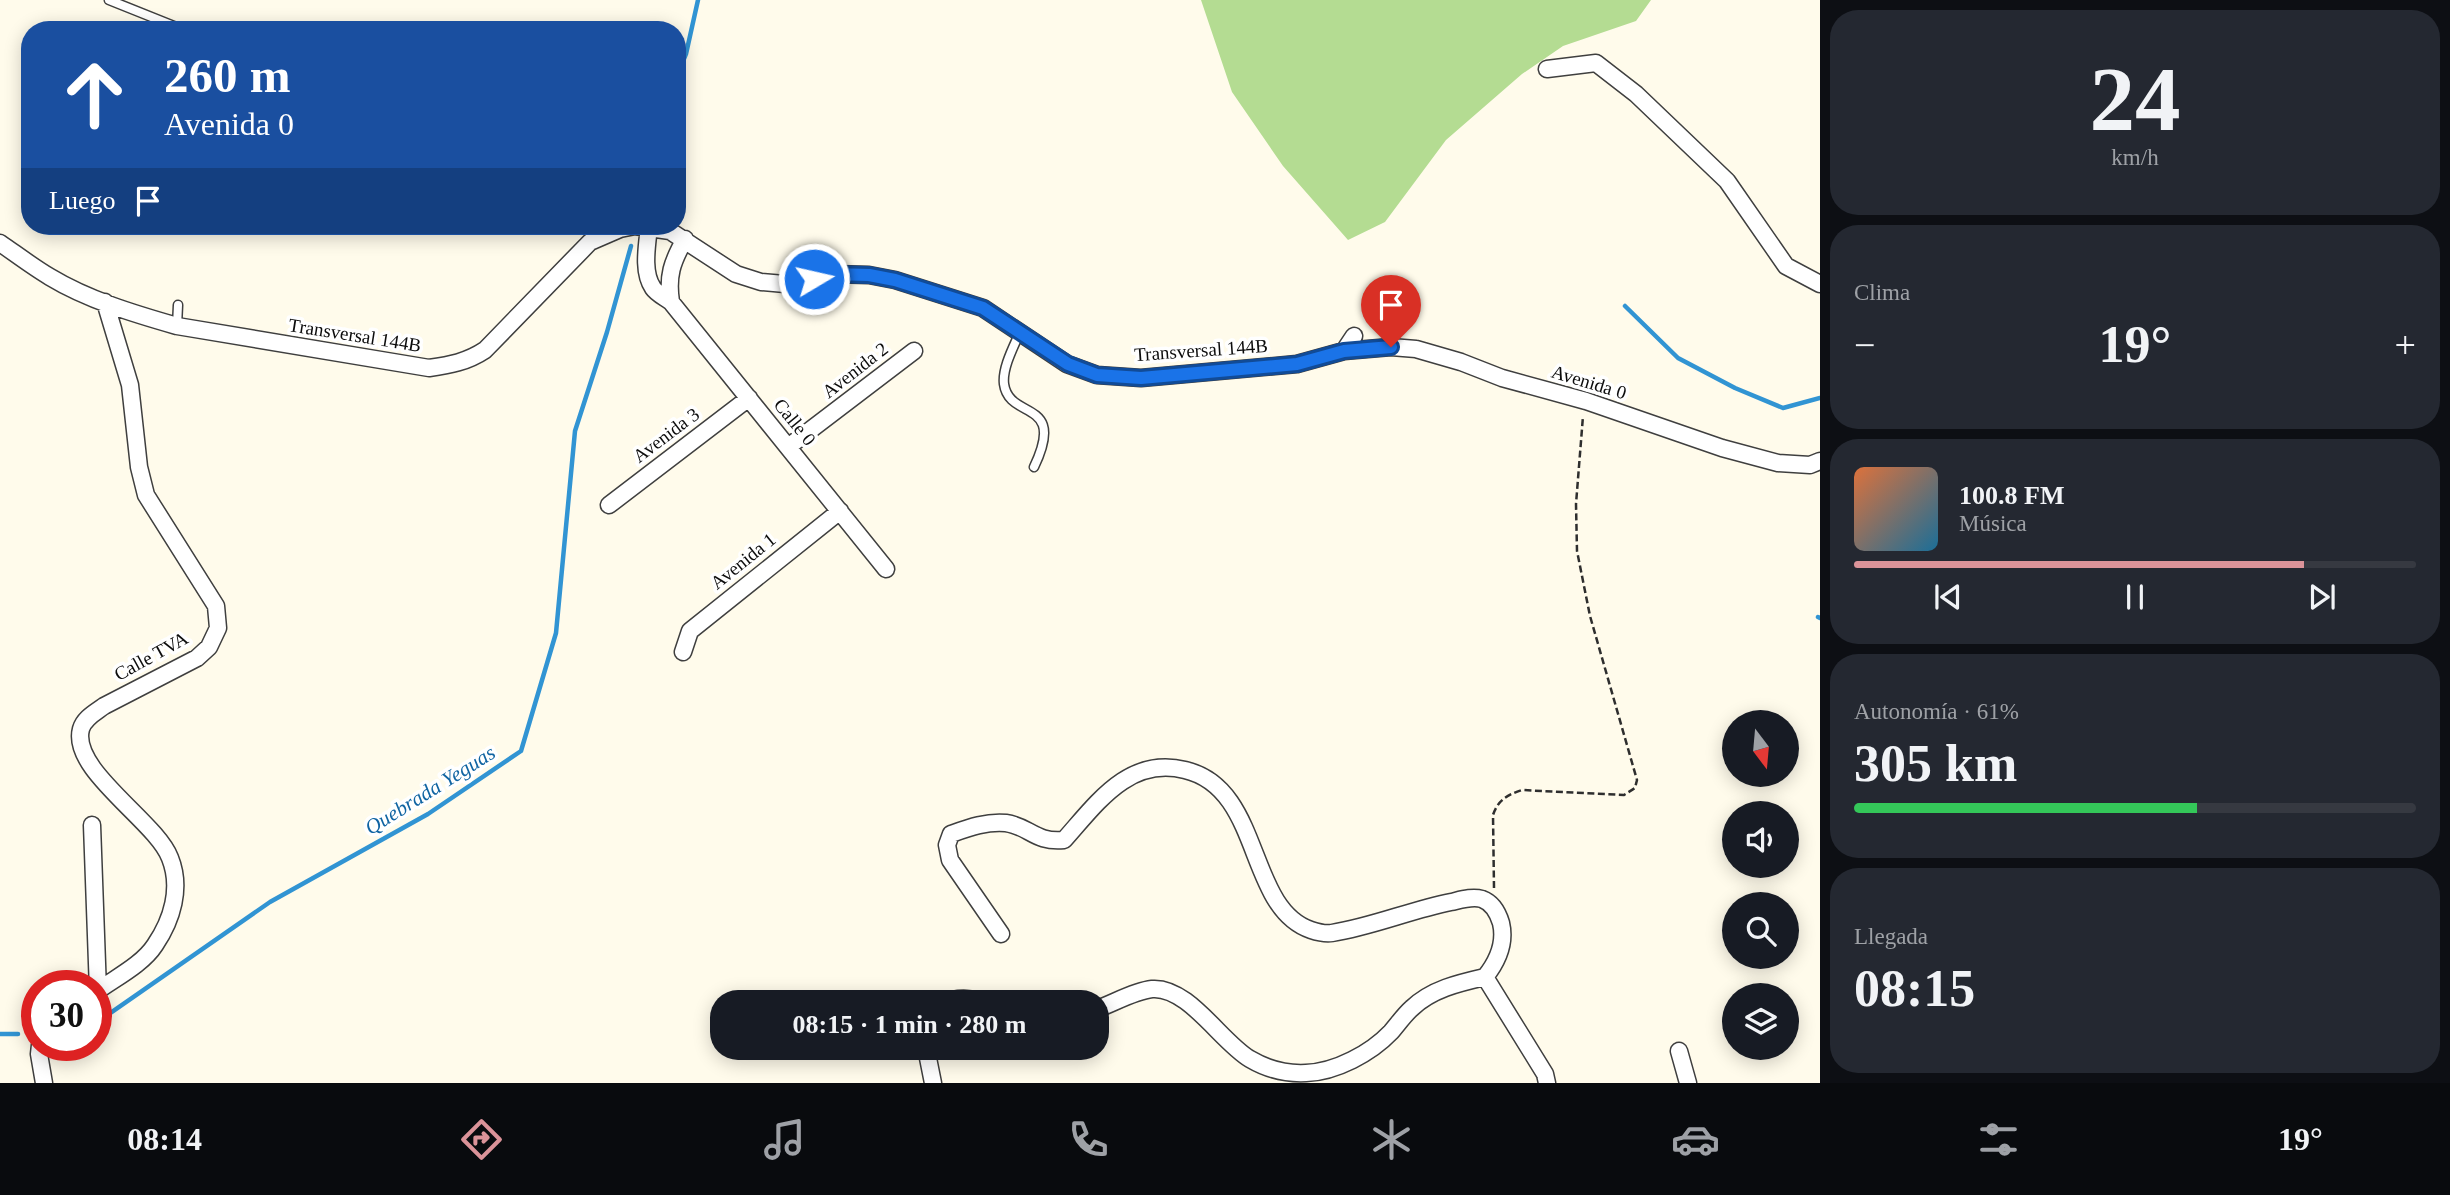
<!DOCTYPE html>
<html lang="es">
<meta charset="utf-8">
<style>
body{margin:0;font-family:"Times New Roman",serif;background:#242831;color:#f1f3f6;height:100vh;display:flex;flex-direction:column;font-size:26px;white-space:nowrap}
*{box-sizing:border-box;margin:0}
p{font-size:23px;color:#9ea1a6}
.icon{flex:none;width:38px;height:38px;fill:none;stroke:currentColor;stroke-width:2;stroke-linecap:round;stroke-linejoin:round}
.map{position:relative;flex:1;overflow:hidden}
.panel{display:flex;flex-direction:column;gap:10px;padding:10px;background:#0d0f14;width:630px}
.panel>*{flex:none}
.top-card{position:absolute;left:21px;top:21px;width:665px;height:214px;border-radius:28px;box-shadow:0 4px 18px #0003;background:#1a4fa0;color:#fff;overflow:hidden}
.needle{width:46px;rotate:164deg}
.tools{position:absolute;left:1722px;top:710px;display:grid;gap:14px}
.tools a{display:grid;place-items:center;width:77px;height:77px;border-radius:50%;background:#171b24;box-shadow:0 4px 18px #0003;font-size:35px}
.speed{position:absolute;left:21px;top:970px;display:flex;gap:14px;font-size:35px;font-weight:700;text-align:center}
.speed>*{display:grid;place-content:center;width:91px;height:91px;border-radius:50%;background:#171b24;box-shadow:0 4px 18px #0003;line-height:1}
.speed .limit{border:10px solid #d22;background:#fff;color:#111}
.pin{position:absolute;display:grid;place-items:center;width:60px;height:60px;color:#fff;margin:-72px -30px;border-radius:50% 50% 50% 0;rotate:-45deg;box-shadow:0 0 7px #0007}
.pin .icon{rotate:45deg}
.me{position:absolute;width:77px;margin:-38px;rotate:81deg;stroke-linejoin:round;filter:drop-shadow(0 0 5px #0008)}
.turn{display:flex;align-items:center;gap:24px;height:147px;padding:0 28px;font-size:32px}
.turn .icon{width:91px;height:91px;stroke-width:2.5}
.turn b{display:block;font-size:49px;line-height:60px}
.then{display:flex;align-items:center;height:66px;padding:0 28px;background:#0003;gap:14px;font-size:26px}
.big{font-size:52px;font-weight:700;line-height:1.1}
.panel .card{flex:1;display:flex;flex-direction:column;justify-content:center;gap:10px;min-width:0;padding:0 24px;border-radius:28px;background:#242831}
.panel .dial{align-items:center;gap:0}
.dial b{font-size:91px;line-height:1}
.song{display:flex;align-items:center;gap:21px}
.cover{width:84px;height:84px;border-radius:10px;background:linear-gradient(135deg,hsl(20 70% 55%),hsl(200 70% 35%))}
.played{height:7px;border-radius:4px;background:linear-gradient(90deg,#db9399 80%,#363941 80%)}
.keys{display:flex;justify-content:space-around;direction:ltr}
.heat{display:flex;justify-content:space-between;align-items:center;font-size:38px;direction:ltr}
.charge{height:10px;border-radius:5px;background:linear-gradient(90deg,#34c759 61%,#363941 0)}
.trip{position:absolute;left:710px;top:990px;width:399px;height:70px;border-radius:28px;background:#171b24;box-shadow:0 4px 18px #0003;font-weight:700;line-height:70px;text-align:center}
.tab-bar{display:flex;height:112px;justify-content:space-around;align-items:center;background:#090b0e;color:#9ea1a6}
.tab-bar .icon{width:49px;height:49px}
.tab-bar .on{color:#db9399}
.tab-bar b{font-size:32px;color:#f1f3f6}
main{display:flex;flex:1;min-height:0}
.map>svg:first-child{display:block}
.forest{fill:#b4dc92}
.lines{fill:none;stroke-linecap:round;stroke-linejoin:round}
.stream{stroke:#3194d3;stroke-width:4.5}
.lane-casing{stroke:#3f3f3f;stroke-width:11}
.street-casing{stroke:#3f3f3f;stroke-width:19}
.path{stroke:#2e2e2e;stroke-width:2.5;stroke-dasharray:7 3.5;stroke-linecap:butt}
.lane{stroke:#fff;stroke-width:8}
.street{stroke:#fff;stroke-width:16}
.route-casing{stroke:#114b97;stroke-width:18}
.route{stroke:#1a73e8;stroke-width:12}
.labels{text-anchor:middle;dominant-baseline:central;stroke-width:7;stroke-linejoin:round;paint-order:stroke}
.street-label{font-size:19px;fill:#0c0c0c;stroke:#fff}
.water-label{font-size:21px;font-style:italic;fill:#1064a2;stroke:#fff}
</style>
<main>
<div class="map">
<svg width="1820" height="1083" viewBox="0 0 1820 1083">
<rect width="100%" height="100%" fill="#fffbeb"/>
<!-- forest -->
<path class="forest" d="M1201,0H1651L1636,21L1563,46L1522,74L1446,140L1385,222L1348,240L1283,166L1232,92Z"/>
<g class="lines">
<!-- stream -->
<path class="stream" d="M677,76L686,54L698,0
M1625,306L1678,358L1735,388L1783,408L1820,398
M1818,617L1820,618
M96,1023L270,902L428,814L521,751L556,633L575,431L607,332L631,246
M0,1034H18"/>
<!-- lane casing -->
<g class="lane-casing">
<path id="lane" d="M109,0L184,30
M177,326L178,305
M1020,332C1014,346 1002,368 1004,384C1009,421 1067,398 1034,467"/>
</g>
<!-- street casing -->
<g class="street-casing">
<path id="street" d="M1547,69L1596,63L1636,94L1727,181L1786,266L1820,284
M649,227C647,246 642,272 653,288C657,294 666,298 671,302L886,569
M0,243C16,254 33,267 50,277C88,300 135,314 177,326L429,368C450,365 467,362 485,350L590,242L620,229L635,226L670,231L736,274L761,282L796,285L832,274L869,275L895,280L983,308L1067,364L1097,375L1141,378L1297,364L1344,351L1391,347L1416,349L1461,362L1502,378L1586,401L1722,448L1778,463L1810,465L1820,461
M671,302C667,276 672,262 685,239
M1344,351L1354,336
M788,447L914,351
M609,505L749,398
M683,652L690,631L840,511
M92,825L98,991
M1001,934L950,860L947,845L951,834C968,828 987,821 1006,823C1029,826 1035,843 1064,840C1097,803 1129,756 1185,770C1263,788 1246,908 1311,930C1317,932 1326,934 1332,933C1371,927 1411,910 1451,902C1460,900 1472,896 1482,899C1493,903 1498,913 1501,923C1506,944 1497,962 1485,977
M96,992C115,978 142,965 155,945C172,920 182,888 170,858C156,821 70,770 81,729C84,718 96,712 104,706L197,658L209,647L218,628L216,606L146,495L139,467L130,385L105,302
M943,1003C959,996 974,999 990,1003
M1097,1009C1114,1003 1134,991 1152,989C1188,986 1221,1042 1250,1059C1267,1069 1287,1074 1306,1073C1336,1072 1371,1053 1391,1032C1398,1024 1404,1015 1412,1008C1432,989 1459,983 1485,977L1545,1074L1547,1083
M40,1045L39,1054L44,1083
M926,1048L933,1083
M1679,1051L1688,1083"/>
</g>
<!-- path -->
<path class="path" d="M1494,888L1493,815C1498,800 1507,795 1522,790L1624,795L1635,788L1637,780L1590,616L1577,551L1576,504L1583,416"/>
<!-- lane -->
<use href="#lane" class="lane"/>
<!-- street -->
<use href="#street" class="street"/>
</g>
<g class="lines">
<!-- route casing -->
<g class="route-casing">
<path id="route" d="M814,279L832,274L869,275L895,280L983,308L1068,364L1097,375L1141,378L1297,364L1344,351L1391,347"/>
</g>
<!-- route -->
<use href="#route" class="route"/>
</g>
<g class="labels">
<!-- street labels -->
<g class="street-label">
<text transform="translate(355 335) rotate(9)">Transversal 144B</text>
<text transform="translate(1201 350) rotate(-4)">Transversal 144B</text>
<text transform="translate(855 370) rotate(-38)">Avenida 2</text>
<text transform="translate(1589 382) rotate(17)">Avenida 0</text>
<text transform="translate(795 422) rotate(51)">Calle 0</text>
<text transform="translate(666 435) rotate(-37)">Avenida 3</text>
<text transform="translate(743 561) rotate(-39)">Avenida 1</text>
<text transform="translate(151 656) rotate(-29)">Calle TVA</text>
</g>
<!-- water labels -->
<g class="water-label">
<text transform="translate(430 790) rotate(-32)">Quebrada Yeguas</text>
</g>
</g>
</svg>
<div class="tools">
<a><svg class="needle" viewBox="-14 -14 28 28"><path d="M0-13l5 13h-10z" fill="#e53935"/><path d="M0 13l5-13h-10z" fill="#9ea1a6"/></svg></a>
<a><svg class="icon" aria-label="sound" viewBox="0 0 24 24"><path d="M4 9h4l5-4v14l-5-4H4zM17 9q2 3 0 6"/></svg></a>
<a><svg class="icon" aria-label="search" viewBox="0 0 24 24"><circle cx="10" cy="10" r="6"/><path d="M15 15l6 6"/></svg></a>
<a><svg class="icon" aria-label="layers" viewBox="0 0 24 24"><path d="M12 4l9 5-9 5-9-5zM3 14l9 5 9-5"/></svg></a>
</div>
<div class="speed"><div class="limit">30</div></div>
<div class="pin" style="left:1391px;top:347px;background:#d93025"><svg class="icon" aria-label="arrive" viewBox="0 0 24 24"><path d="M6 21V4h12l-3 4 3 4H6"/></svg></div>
<svg class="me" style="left:814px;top:279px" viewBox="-20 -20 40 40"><circle r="17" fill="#1a73e8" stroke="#fff" stroke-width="3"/><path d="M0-11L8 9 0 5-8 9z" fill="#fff"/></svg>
<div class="trip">08:15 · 1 min · 280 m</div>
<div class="top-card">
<div class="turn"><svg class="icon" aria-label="ahead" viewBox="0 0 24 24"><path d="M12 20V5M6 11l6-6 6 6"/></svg><div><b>260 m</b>Avenida 0</div></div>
<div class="then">Luego<svg class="icon" aria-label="arrive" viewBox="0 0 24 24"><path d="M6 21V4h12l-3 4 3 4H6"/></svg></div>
</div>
</div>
<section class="panel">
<div class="card dial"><b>24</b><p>km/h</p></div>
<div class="card"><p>Clima</p>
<div class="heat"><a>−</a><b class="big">19°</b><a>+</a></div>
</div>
<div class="card">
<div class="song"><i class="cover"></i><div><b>100.8 FM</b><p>Música</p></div></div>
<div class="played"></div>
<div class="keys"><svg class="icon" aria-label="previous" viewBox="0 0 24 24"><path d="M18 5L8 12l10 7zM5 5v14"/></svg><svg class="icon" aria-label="pause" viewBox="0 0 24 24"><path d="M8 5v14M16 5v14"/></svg><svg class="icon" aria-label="next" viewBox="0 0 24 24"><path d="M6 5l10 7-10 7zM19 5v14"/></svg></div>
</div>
<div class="card"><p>Autonomía · 61%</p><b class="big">305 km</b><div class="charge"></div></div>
<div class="card"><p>Llegada</p><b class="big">08:15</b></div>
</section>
</main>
<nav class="tab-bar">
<b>08:14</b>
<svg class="icon on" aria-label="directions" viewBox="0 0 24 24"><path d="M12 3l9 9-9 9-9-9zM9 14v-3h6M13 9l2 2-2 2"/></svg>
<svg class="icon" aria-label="music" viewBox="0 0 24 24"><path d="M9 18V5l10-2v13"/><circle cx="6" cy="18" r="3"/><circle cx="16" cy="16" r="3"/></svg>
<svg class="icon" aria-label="phone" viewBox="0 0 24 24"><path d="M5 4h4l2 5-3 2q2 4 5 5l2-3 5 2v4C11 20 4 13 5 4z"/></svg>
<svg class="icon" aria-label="climate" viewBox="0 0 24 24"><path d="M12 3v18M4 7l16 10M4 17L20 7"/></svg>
<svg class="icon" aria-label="car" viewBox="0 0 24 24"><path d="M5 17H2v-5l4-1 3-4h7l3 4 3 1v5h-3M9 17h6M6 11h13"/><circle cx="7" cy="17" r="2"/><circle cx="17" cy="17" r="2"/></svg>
<svg class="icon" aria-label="filters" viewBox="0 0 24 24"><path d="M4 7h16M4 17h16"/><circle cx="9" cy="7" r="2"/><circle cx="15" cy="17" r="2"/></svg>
<b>19°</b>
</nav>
